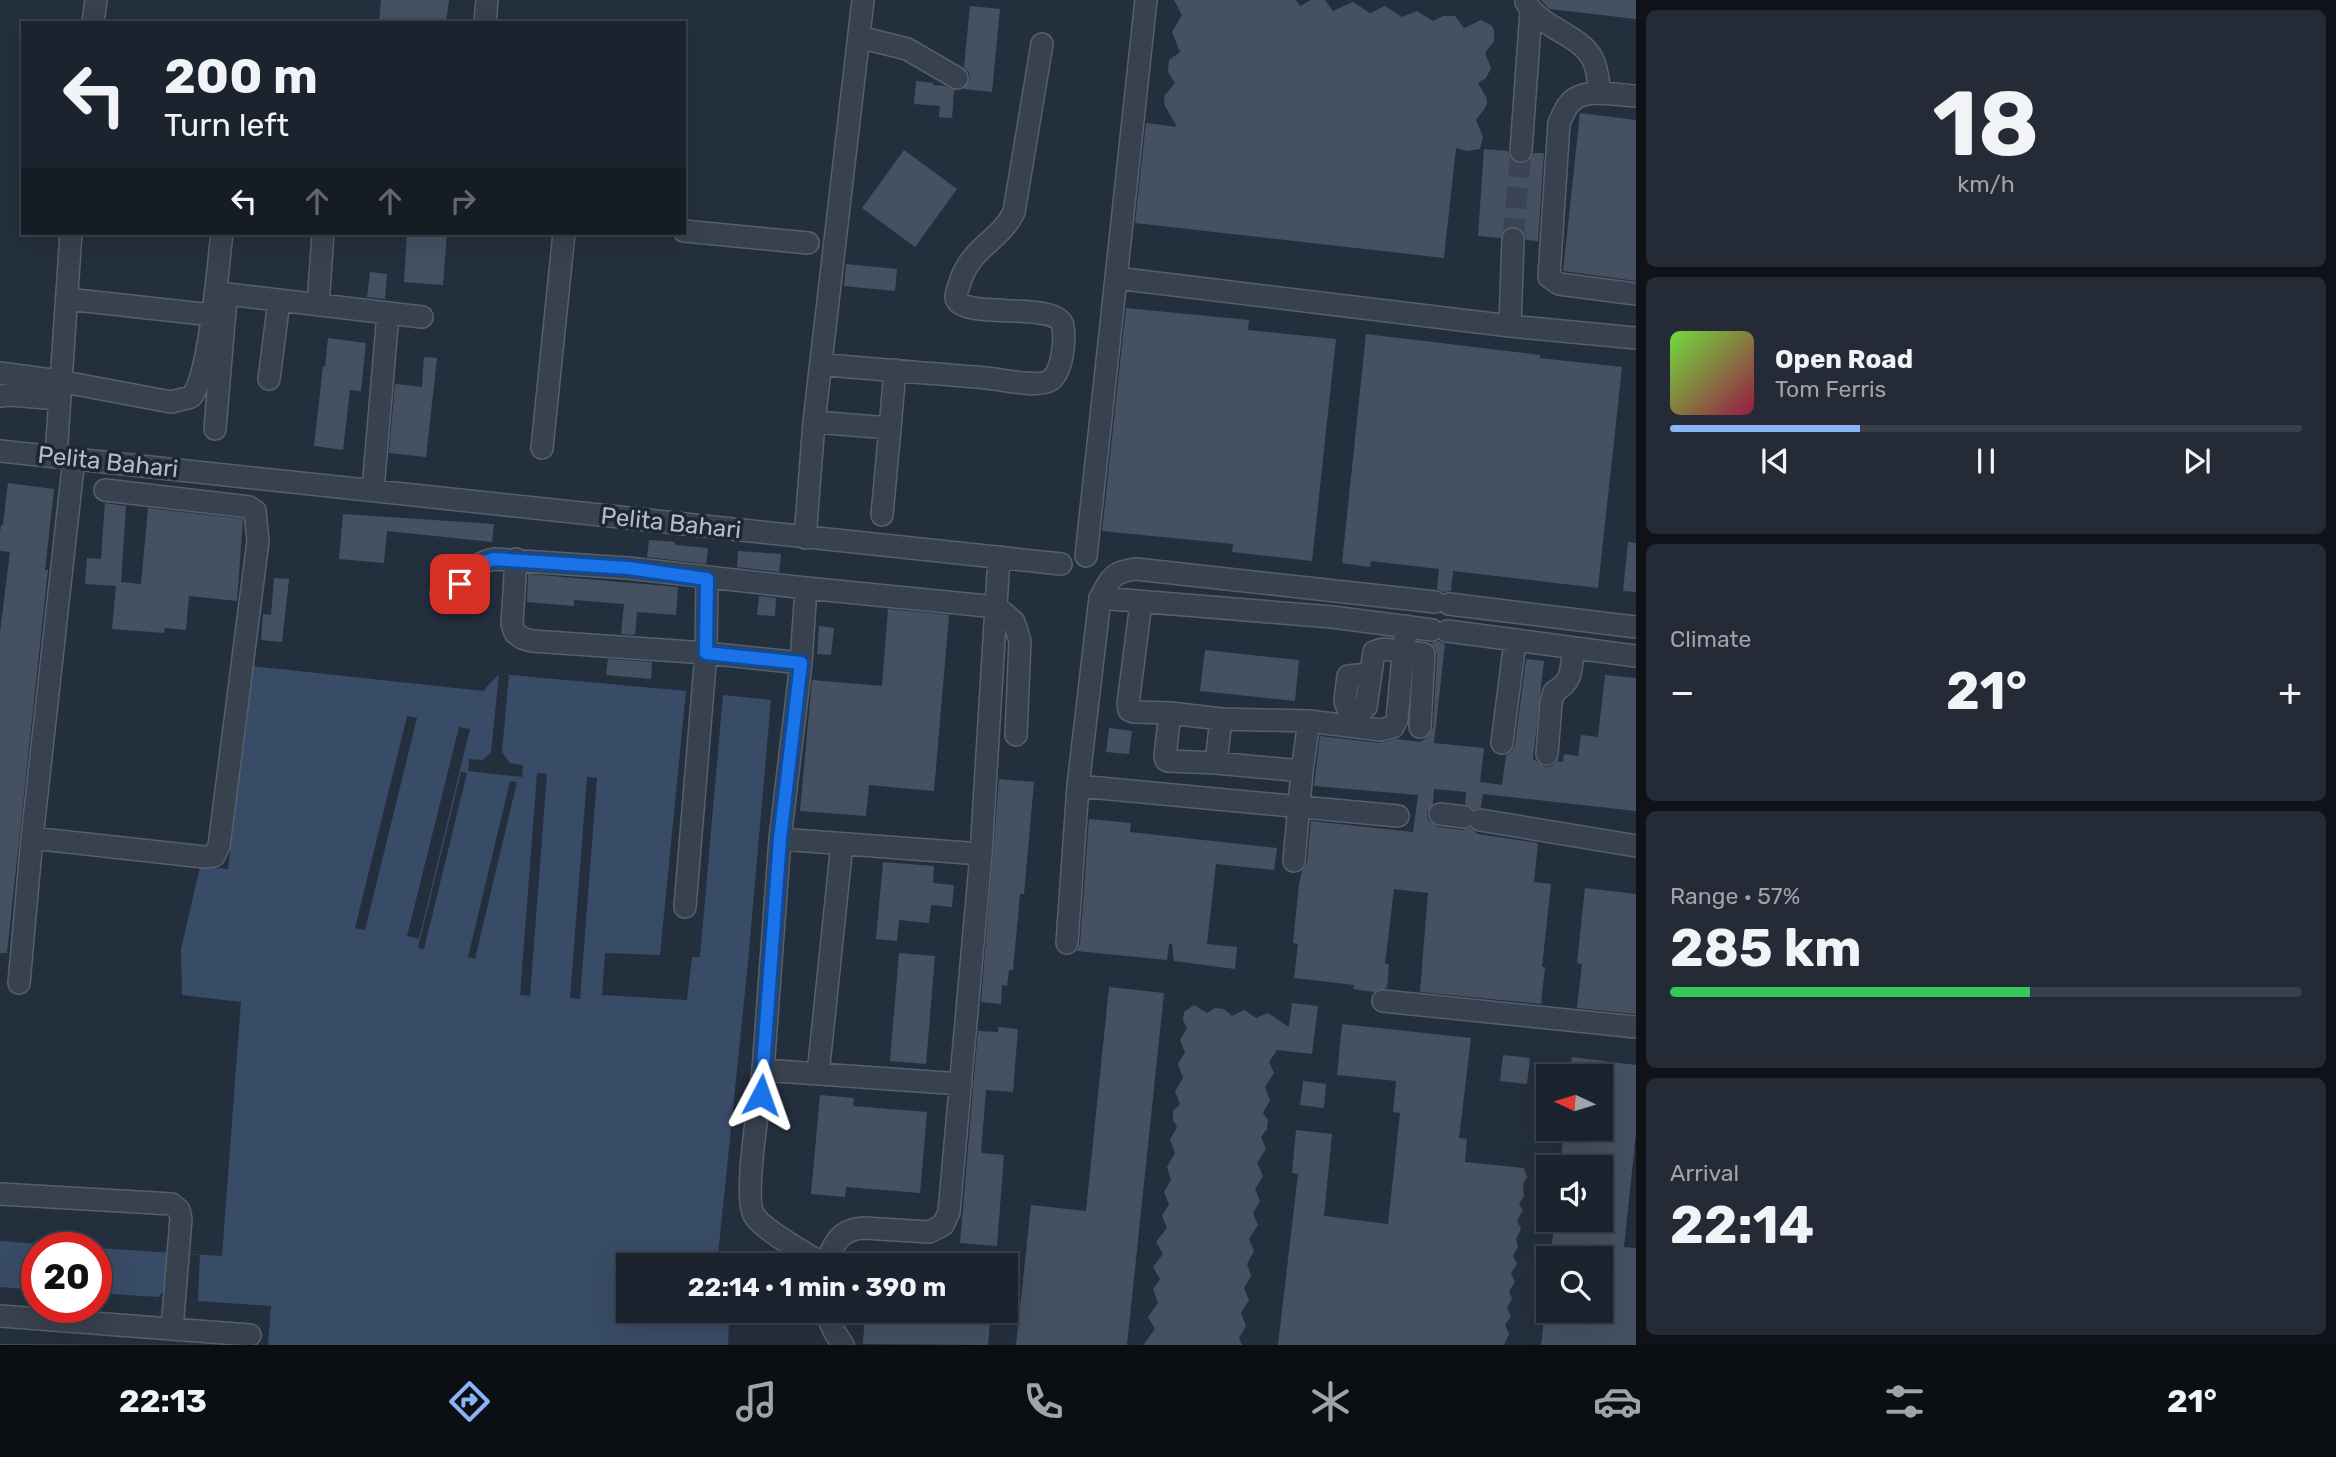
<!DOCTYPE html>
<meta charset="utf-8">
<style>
body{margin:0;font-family:Rubik,sans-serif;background:#242b36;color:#f1f3f6;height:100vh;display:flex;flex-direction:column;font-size:26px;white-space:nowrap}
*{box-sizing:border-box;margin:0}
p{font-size:23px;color:#a0a4aa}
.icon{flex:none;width:38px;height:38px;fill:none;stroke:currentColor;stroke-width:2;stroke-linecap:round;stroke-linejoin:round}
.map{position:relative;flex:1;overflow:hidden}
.sheet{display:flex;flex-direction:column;gap:10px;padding:10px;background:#0f1319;width:700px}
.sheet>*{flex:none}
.banner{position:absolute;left:21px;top:21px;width:665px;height:214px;border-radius:0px;box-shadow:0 7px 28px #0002,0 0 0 2px #39404a;background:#1b232e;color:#f1f3f6;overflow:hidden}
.needle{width:46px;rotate:274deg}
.buttons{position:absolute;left:1536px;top:1064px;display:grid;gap:14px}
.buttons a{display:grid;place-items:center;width:77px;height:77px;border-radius:0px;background:#1b232e;box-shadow:0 7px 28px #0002,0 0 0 2px #39404a;font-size:35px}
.speed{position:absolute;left:21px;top:1232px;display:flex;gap:14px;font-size:35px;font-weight:700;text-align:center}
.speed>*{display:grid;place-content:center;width:91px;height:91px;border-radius:50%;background:#1b232e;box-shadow:0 7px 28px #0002,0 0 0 2px #39404a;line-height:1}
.speed .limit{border:10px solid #d22;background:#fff;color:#111}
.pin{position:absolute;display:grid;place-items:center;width:60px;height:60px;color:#fff;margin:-30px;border-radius:14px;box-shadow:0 4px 10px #0006}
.me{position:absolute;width:77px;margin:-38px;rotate:4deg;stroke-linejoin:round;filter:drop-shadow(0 0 5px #0008)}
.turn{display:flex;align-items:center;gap:24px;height:147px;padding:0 28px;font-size:32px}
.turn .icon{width:91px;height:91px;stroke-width:2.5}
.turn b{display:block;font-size:49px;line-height:60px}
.lanes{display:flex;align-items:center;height:66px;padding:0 28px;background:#0003;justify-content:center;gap:35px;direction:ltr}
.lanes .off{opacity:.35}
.big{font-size:52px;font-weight:700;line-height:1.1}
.sheet .widget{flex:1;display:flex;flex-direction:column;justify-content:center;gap:10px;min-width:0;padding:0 24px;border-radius:10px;background:#242b36}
.sheet .dial{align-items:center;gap:0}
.dial b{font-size:91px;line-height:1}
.song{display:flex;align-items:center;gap:21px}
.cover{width:84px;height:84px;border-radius:10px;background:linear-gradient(135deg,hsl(100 70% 55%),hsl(340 70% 35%))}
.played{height:7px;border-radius:4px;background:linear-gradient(90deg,#8ab4f8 30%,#39404a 30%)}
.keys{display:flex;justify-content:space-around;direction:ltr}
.heat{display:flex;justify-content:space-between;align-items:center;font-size:38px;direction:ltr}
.charge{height:10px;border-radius:5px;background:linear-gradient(90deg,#34c759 57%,#39404a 0)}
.trip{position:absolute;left:616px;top:1253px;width:402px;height:70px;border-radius:0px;background:#1b232e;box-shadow:0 7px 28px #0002,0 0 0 2px #39404a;font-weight:700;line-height:70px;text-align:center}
.menu{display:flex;height:112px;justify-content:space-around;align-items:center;background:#0b0e12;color:#a0a4aa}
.menu .icon{width:49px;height:49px}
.menu .on{color:#8ab4f8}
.menu b{font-size:32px;color:#f1f3f6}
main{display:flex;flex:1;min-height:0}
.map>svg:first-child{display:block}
.water{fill:#394c67}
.pier{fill:#242f3e}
.building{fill:#455162}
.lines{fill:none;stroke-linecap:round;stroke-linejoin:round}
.minor-tunnel{stroke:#3a4453;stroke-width:21;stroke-dasharray:21 10;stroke-linecap:butt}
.minor-casing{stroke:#565f6c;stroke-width:24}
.minor{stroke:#38414e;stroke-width:21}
.route-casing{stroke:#114b97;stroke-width:18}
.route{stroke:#1a73e8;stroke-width:12}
.labels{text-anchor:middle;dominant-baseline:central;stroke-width:7;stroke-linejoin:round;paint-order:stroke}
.street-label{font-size:24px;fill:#b4bcc9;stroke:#1d2633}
</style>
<main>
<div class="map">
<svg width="1636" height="1345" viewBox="0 0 1636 1345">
<rect width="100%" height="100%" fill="#242f3e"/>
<!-- water -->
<path class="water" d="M252,666L483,691L499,674L686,691L660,955L605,953L602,995L687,1000L692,957H700L723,695L771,700L748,962L717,1265H628V1311H712V1320L729,1322L728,1345H0V1241L96,1248H37V1307H96V1248L222,1256L241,1002L182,995L181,949L200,867L228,869Z"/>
<!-- pier -->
<path class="pier" d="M499,674L509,675L502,752L510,763L523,765L522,777L468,771L469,759L483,760L491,752Z
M407,716L417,718L365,930L355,928Z
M459,727L470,729L419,939L407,936Z
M461,772L467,773L424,949L418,948Z
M537,773L547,774L530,996L520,995Z
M587,777L597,778L580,999L570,998Z
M510,781L517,782L475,959L468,957Z
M175,1253L200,1255L198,1301L271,1306L268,1345L0,1344V1287L37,1290V1307H96V1293L158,1297L174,1280Z"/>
<!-- building -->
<path class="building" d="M381,0H449L446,23H379Z
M1174,0H1296L1300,6L1311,0H1325L1333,11L1353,2L1370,13L1385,6L1402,17L1417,11L1433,21L1443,16H1455L1464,28L1481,20L1491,25L1494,30V41L1485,53L1491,68L1486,78L1478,83L1486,97L1487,102L1485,108L1476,120L1483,137L1480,149L1467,151L1456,148L1444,258L1135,223L1146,123L1177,127L1165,106L1164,101L1165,95L1175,83L1168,72L1169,60L1180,52L1172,32L1182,15Z
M1541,0H1636V19L1549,9Z
M970,6L1000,9L992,92L963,89L970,79L969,72L964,67Z
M916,81L933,83V85L945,86L954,90L952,118L939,117L940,106L914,104Z
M1580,113L1636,120V281L1563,271Z
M1484,149L1508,151L1510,157L1519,164L1527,162L1534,153H1544L1538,241L1526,240L1524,232L1514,226L1506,228L1500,238L1478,236Z
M904,150L957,189L915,247L862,208Z
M407,233L447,234L443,285L404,282Z
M846,264L897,269L895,291L844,286Z
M370,272L387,274L385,299L367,297Z
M1126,308L1249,320L1248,330L1336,339L1312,561L1232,552L1233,544L1102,531Z
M1366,334L1540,355V358L1622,367L1598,588L1453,571L1451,591L1443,592L1437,589L1439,569L1371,561L1370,567L1342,563Z
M328,338L366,343L361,391L350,390L343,450L314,446L323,366L325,367Z
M424,357L437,358L426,457L389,453L395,384L422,387Z
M8,483L54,489L45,570H48L7,953H0V632L10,552L0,551V533L1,525H3Z
M105,503L126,506L121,582L141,584L148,508L243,519L237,601L189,596L186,630L165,628L164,633L112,629L116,586L85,584L87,558L101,559Z
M343,514L494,524L492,542L387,531L384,563L339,559Z
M649,540L675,542V545L708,548L706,564L647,557Z
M1628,542L1636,543V592L1623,591Z
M738,551L781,554L779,572L737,567Z
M528,574L678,587L676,615L637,612L635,635L621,634L624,604L574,600V606L527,602Z
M274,578L289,579L282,642L261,640L263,614L271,615Z
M759,596L776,598L775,616L757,615Z
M888,609L949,615L934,791L869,785L866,816L800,811L812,680L882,686Z
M819,626L834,628L831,655L817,654Z
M1439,641L1445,644L1434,743L1484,748L1480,782L1502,785L1506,755L1512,751L1515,745L1526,659L1544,661L1533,759L1545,767L1552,766L1558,761L1563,762L1564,754L1578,756L1581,735L1598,737L1605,675L1636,678V811L1483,794L1481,807L1474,809L1465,804L1466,792L1434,789L1433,804L1427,812L1428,820L1438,827L1462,830L1470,828L1478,834L1538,843L1534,882L1551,884L1542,967H1545L1541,1004L1420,992L1428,893L1394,889L1385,964H1389L1387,988L1374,992L1353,989L1354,985L1294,978L1298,944L1293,943L1299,884L1302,871L1307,862L1311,821L1413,832L1418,795L1314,786L1320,736L1379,743L1397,739L1420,742L1426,738L1433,728L1437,655L1435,648L1431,643Z
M1205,650L1299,660L1295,701L1200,691Z
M608,659L652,662L651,679L606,675Z
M1109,728L1132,731L1129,754L1106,752Z
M999,779L1034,782L1024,894H1020L1013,970H1009L1007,986L1002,985L1001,1004L981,1002Z
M1089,819L1131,823L1130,832L1277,848L1274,870L1216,864L1207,944L1237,947L1235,969L1174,961L1172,944H1169L1167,960L1077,951L1080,944Z
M883,862L934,866L933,883L954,885L952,907L931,905L929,923L899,920L897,941L876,939Z
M1585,888L1636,894V1014L1577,1008L1582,964L1577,963Z
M899,953L935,956L926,1064L890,1061Z
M1109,987L1164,993L1127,1345H1016L1031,1205L1086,1211Z
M1292,1003L1318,1006L1312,1054L1277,1050L1269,1062L1274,1073L1265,1087L1270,1100L1263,1113L1268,1120L1267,1129L1261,1137L1266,1149L1257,1163L1263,1176L1255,1189L1260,1201L1253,1213L1258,1225L1249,1239L1254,1251L1247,1264L1251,1276L1244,1288L1249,1300L1241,1313L1246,1326L1239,1338L1242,1345H1143L1155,1329L1148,1317L1158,1303L1153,1289L1160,1279L1153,1267L1163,1254L1156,1242L1167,1228L1162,1216L1169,1204L1164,1192L1171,1180L1167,1167L1175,1153L1170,1140L1177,1127L1173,1120V1111L1180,1104L1175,1091L1183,1078L1178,1064L1185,1052L1180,1040L1187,1028L1183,1020L1184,1012L1194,1005L1207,1013L1215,1008L1224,1009L1232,1016L1244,1010L1256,1018L1268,1013L1289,1027Z
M1342,1024L1471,1038L1459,1138L1467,1139L1465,1162L1524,1168L1527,1177L1523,1184L1524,1197L1519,1203L1523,1211L1517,1220L1521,1229L1516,1239L1518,1247L1513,1256L1517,1264L1511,1273L1515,1282L1509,1291L1512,1299L1507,1308L1511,1316L1505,1325L1509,1334L1504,1345H1278L1298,1174L1292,1173L1296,1130L1332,1134L1324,1216L1388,1224L1400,1113L1393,1112L1396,1081L1337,1075Z
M998,1027L1018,1029L1013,1092L986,1090L981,1153L1004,1155L997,1246L960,1243L978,1031L998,1032Z
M1503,1055L1530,1058L1527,1084L1500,1081Z
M1572,1057L1636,1065V1133L1624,1247L1636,1248V1345H1541L1545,1311H1601V1258H1550L1555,1220H1601V1167H1560L1564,1129H1601V1076H1570Z
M1303,1081L1326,1084L1324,1108L1300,1105Z
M820,1095L854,1098L853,1106L927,1112L920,1193L846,1187L845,1197L811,1194Z
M865,1311H991L988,1345L863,1344Z"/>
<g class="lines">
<!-- minor-tunnel -->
<path class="minor-tunnel" d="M1513,239L1521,151"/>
<!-- minor casing -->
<g class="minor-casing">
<path id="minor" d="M1146,0L1116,278L1510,326L1636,338
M1526,2C1539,28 1581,34 1593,60C1598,69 1598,83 1600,93
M93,23L96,0
M485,23L487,0
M859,37L907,49L957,78
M1636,96C1617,95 1584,87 1570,103C1565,108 1562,117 1559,123L1549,277L1559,284L1636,294
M1521,151L1531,11
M684,231L808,243
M227,294L422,317
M67,299L212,315
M318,305L323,233
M1510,326L1513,239
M821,364C876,370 931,373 986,378C1002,379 1034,388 1049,381C1063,373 1065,340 1063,326C1058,300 958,321 956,297C956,293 959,286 960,282C971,247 1000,241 1014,212L1042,44
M0,373L59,381L171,402L191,397C210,377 218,265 222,233
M269,379L279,301
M0,396L10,395L58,399
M814,422L890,428L895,370
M215,429L226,298
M542,448L564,233
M0,451L1061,564
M56,456L71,233
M373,489L388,314
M882,515L890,428
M805,538L814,422L863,0
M1086,556L1116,278
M516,559L512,624L515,633L522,638L532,641L706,653L801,663
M441,594C464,584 470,563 494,559L628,568L806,588
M1100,598L1332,617L1432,630
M1141,603L1128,704L1129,710L1134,712L1170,713
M1449,604L1636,627
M1447,631L1636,656
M1370,674L1348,676L1345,701L1347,707L1362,710L1366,707L1374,652L1383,649L1424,654L1420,727
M1502,743L1515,641
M1547,754L1551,703L1554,692C1573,681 1571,670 1573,650
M1216,763L1169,761L1166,760L1165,756L1170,713L1221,719
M1302,771L1216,763L1221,719L1309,721
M1440,814L1464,817
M1398,816L1078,786L1100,598C1111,578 1112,572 1136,569L1435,602
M1480,820L1636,846
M32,838L204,857L214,856L219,846L258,541L255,511L249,507L105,490
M780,839L981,854
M1294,861L1302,771L1309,721L1380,730L1393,727L1397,719L1406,626
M685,907L706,653L707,579
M1067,943L1078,786
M19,983L32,838L74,458
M1383,1001L1636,1027
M763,1070C760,1097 743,1196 754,1215C762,1230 809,1255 825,1265
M818,1074L842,844
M961,1084L763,1070L780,839L801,663L806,588L997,607L1014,622L1020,641L1016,735
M0,1194L172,1204L179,1210L181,1219L172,1329
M825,1265C833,1245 839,1229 864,1228L929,1232L943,1225L949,1212L981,854L999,557
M825,1311L834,1331L843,1345
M0,1316L250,1335"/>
</g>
<!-- minor -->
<use href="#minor" class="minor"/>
</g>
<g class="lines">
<!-- route casing -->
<g class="route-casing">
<path id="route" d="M460,584L476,565L494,559L628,568L707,579L706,653L801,663L780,839L761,1095"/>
</g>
<!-- route -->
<use href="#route" class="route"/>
</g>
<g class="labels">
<!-- street labels -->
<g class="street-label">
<text transform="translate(108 462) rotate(6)">Pelita Bahari</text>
<text transform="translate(671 523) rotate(6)">Pelita Bahari</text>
</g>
</g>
</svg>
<div class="buttons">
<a><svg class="needle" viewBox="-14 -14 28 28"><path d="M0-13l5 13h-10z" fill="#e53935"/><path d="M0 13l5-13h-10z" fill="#a0a4aa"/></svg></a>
<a><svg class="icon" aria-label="sound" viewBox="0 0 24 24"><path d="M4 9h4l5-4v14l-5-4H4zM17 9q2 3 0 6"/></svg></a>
<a><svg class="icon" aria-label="search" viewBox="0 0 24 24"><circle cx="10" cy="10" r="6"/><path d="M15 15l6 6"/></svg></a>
</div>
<div class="speed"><div class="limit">20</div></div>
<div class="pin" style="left:460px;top:584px;background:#d93025"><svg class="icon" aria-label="arrive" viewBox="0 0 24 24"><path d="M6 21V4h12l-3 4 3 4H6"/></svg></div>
<svg class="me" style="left:761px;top:1095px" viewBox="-20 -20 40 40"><path d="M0-17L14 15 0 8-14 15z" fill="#1a73e8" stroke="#fff" stroke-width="4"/></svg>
<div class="trip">22:14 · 1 min · 390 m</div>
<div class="banner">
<div class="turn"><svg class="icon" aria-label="left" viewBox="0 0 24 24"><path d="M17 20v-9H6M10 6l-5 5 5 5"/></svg><div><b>200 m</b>Turn left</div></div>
<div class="lanes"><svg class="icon" aria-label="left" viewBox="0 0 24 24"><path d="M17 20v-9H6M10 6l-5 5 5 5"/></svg><svg class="icon off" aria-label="ahead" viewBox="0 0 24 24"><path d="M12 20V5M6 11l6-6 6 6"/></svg><svg class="icon off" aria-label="ahead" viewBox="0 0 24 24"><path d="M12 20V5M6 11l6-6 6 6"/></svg><svg class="icon off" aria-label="right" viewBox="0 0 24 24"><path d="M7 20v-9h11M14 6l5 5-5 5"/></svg></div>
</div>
</div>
<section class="sheet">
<div class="widget dial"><b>18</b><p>km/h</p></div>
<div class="widget">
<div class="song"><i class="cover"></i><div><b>Open Road</b><p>Tom Ferris</p></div></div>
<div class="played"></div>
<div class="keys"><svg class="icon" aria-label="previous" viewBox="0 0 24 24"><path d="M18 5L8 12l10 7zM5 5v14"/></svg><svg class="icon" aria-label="pause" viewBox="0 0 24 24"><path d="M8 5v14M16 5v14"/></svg><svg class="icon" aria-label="next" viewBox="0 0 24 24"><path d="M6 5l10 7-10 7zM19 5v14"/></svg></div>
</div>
<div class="widget"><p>Climate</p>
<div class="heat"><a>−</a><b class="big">21°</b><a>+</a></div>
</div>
<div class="widget"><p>Range · 57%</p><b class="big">285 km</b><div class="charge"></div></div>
<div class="widget"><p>Arrival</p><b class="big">22:14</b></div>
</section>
</main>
<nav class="menu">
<b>22:13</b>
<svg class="icon on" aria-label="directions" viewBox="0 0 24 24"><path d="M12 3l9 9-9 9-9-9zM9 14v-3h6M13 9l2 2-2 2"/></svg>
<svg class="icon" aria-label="music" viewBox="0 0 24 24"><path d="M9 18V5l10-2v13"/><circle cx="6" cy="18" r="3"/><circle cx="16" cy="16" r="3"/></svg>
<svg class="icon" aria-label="phone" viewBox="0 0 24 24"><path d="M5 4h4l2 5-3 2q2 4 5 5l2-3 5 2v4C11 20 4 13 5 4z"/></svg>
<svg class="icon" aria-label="climate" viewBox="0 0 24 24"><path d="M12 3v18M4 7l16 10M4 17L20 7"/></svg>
<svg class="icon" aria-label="car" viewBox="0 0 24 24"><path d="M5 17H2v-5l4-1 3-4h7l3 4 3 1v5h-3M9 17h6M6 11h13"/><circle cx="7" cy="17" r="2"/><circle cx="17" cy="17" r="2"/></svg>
<svg class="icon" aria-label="filters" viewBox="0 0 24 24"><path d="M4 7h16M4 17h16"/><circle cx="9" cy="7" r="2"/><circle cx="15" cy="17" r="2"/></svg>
<b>21°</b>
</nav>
